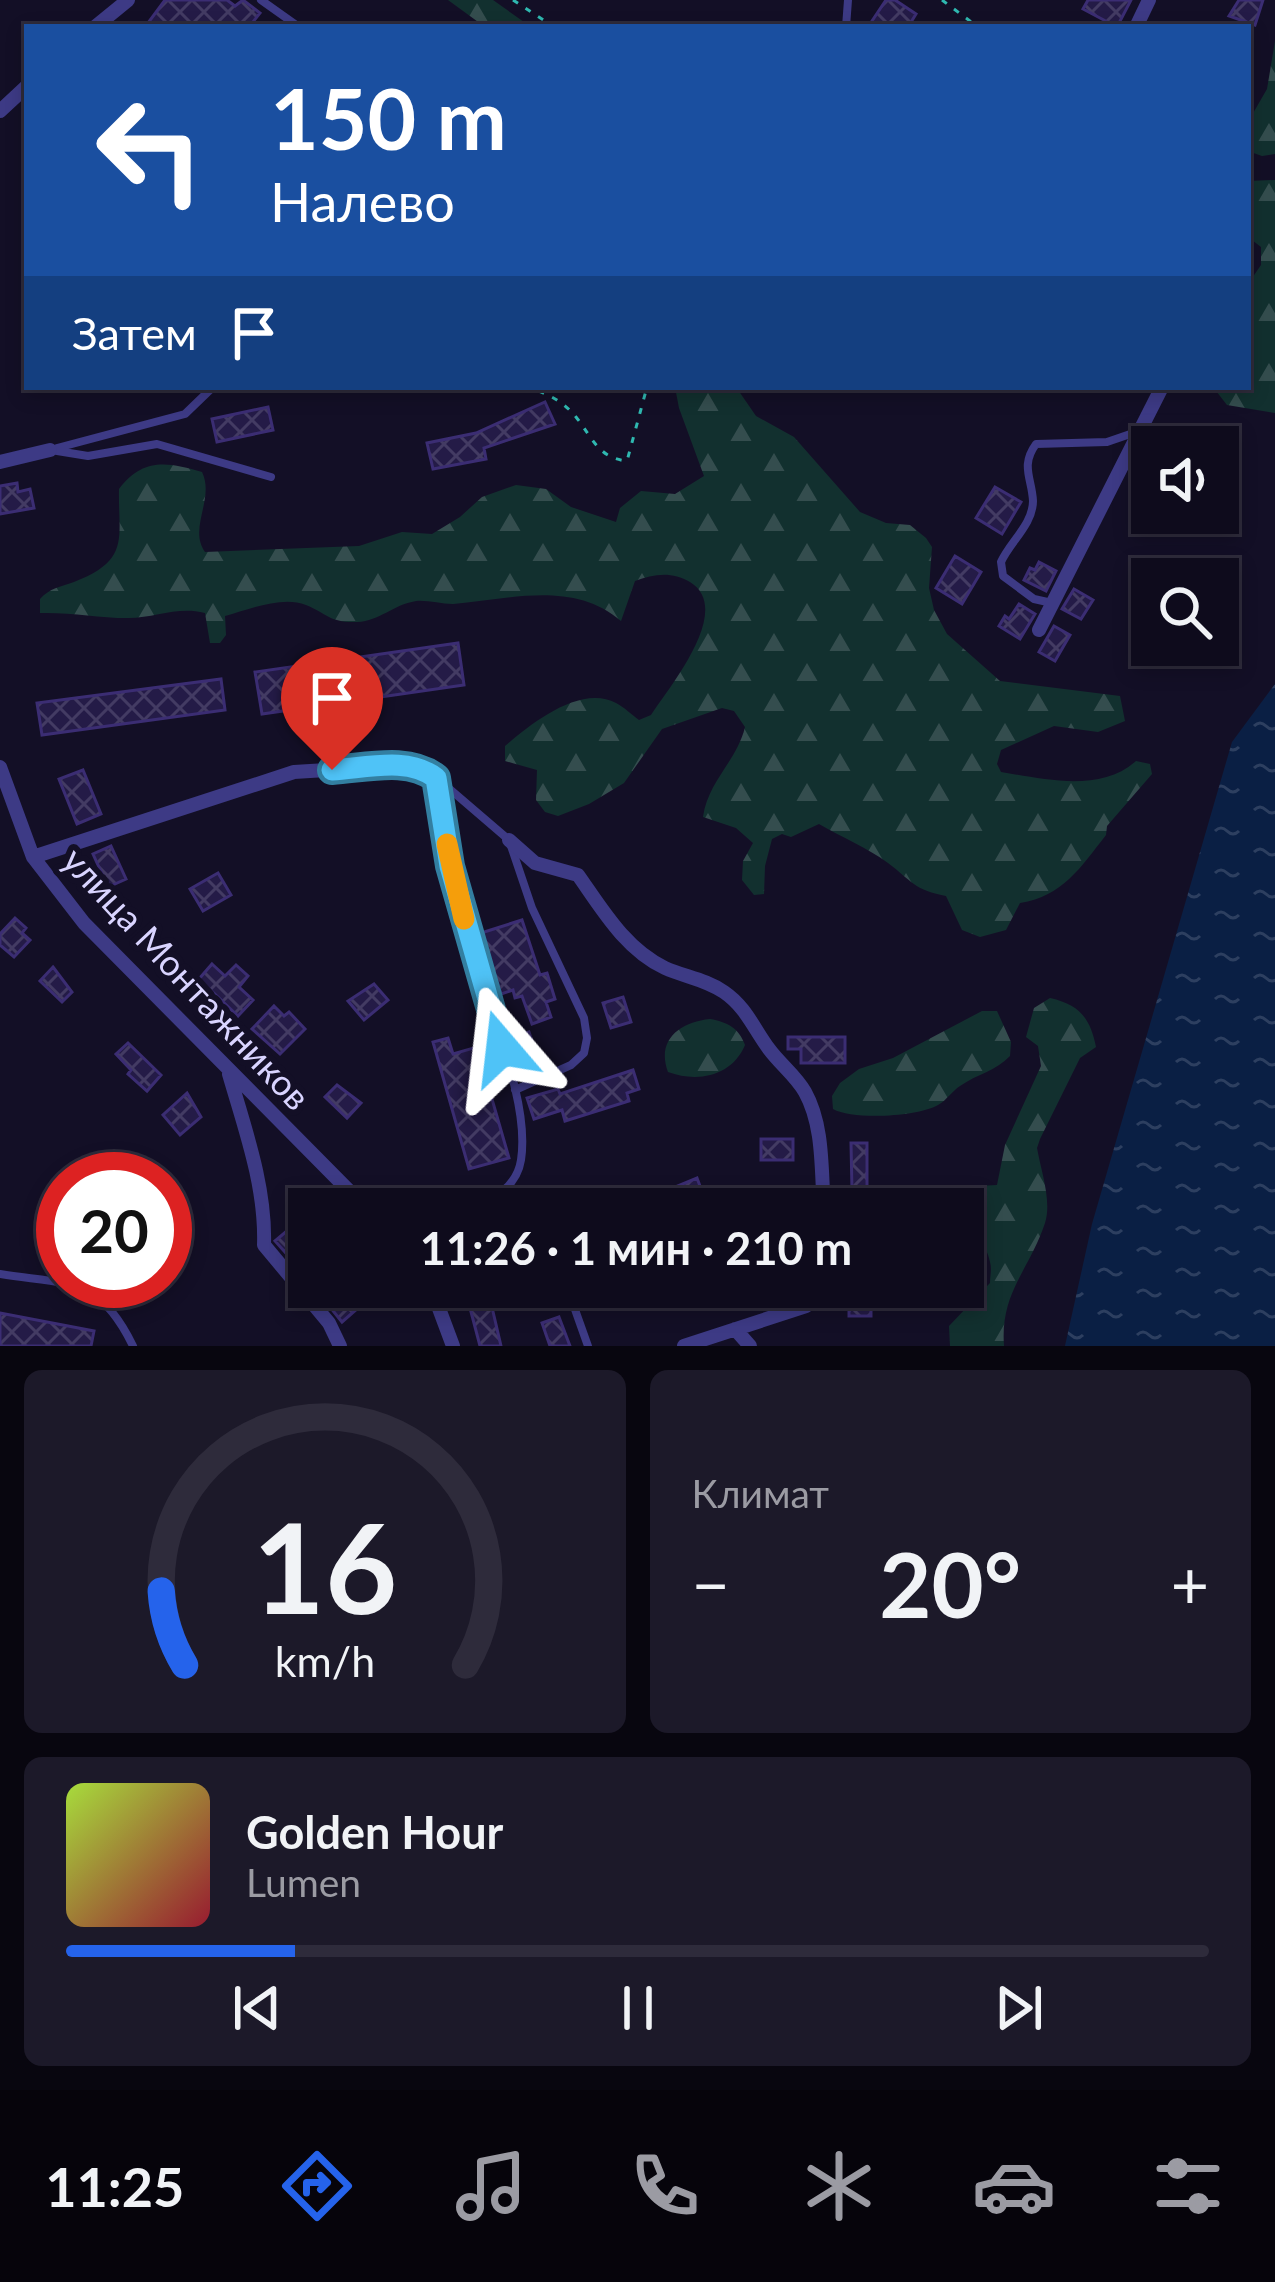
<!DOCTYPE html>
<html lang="ru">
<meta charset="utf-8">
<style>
body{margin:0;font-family:Lato,sans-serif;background:#1c1929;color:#f1f3f6;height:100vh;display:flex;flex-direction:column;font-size:45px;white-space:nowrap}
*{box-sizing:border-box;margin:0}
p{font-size:39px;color:#9b9ba3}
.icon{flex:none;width:66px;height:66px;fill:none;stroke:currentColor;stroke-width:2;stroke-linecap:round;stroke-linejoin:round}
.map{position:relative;height:1346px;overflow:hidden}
.panel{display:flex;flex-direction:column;gap:24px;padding:24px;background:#08060f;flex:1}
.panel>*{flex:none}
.banner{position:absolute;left:24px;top:24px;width:1227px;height:366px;border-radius:0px;box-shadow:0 6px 18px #0003,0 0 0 3px #2e2b3b;background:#1a4fa0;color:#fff;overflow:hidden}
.controls{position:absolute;left:1131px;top:426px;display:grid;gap:24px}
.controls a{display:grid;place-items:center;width:108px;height:108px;border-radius:0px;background:#0e0b1c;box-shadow:0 6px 18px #0003,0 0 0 3px #2e2b3b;font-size:60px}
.speed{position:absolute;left:36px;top:1152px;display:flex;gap:24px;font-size:60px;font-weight:700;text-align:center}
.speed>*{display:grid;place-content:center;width:156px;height:156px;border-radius:50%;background:#0e0b1c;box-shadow:0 6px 18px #0003,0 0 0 3px #2e2b3b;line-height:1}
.speed .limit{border:18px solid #d22;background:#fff;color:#111}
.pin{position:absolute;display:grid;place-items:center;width:102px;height:102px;color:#fff;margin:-123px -51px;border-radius:50% 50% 50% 0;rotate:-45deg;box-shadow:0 0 12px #0007}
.pin .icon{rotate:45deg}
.me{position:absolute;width:132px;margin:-66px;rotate:343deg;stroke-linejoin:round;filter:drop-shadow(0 0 9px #0008)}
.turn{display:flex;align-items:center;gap:42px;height:252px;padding:0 48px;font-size:54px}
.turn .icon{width:156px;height:156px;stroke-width:2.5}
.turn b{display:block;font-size:84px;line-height:102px}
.then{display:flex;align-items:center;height:114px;padding:0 48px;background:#0003;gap:24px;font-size:45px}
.big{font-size:90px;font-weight:700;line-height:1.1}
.panel .tile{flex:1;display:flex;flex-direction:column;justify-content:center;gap:18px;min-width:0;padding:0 42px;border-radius:18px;background:#1c1929}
.panel .dial{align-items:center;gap:0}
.dial svg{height:312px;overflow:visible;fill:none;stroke:#2e2b3b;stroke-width:7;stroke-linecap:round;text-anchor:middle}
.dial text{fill:#f1f3f6;stroke:none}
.song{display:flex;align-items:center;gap:36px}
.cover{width:144px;height:144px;border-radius:18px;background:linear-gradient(135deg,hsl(80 70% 55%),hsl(350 70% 35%))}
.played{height:12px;border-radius:6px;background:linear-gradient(90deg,#2563eb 20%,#2e2b3b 20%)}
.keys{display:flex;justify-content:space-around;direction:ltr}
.heat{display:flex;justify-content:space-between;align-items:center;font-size:66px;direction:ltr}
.panel .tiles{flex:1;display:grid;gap:24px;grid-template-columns:1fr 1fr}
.tile:last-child{grid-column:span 2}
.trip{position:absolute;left:288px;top:1188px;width:696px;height:120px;border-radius:0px;background:#0e0b1c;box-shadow:0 6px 18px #0003,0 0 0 3px #2e2b3b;font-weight:700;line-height:120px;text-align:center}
.tab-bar{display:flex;height:192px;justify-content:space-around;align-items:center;background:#06040b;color:#9b9ba3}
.tab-bar .icon{width:84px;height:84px}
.tab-bar .active{color:#2563eb}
.tab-bar b{font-size:54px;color:#f1f3f6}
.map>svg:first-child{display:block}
.forest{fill:url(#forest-firs)}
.water{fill:url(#water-ripples)}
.building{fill:url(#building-cross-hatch);stroke:#3b2d73;stroke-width:3}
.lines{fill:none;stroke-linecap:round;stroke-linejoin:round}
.path{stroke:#2fb8b0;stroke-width:3;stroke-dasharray:6 9;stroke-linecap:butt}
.lane{stroke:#3d3a85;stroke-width:8}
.street{stroke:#3d3a85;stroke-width:14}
.route-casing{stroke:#337fa1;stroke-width:30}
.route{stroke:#4fc3f7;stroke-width:21}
.slow{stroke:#f59e0b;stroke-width:21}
.labels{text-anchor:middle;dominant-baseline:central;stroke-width:12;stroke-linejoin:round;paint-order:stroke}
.street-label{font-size:36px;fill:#d9d4ff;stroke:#130f26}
</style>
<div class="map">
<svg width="1275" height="1346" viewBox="0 0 1275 1346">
<defs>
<pattern id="forest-firs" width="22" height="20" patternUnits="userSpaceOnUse" patternTransform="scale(3)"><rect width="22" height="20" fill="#12302f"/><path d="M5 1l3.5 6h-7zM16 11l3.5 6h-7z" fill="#344d4e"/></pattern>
<pattern id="water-ripples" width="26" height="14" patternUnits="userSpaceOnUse" patternTransform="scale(3)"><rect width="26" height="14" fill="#0a1f44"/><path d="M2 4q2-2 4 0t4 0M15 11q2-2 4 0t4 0" fill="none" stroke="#2d3f60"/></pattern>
<pattern id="building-cross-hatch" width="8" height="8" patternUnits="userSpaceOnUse" patternTransform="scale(3)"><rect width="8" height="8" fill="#241b47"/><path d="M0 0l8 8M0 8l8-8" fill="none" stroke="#433b63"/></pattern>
</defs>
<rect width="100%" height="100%" fill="#130f26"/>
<!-- forest -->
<path class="forest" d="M448,0H493L531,27H485Z
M1275,41V154L1262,156L1248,151V122L1267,89Z
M1275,180V413L1227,405L1213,387H1248V284L1261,265V247L1248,237V181Z
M675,387H736L756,416L794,437L860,512L886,523L910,525L926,538L932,547L929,588L934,610L947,634L1000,681L1120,696L1125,721L1098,732L1054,726L1001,750L997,764L1001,772C1043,779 1101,793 1136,761L1150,764L1152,774L1107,826L1106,835C1080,868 1063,896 1020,903L1006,930L980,937L962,930L946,896C914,890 912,881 888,863C868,848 841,837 819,824L791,837L782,834L772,839L765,866L764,894L754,895L742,880L743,861L753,843L736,828L703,817C708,781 737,761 745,727L734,711L722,708L662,729L624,783L589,804L558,816L545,812L536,800L537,770L505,761V746C531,724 580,684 616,703C624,707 632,715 639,720L651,715C671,685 734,609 690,582C672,571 653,574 635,581L621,621C574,580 509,599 453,604C441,604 428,600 416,601C392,605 380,621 357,622C330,623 328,614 306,605C282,595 248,610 225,616L226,635L220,643H210L205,613C177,606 156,618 128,618C98,618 70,612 40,613V599C50,588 60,587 74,582C131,560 118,538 119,489C143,457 168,462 202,472C215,499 188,528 205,552L359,546L402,532L432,534L460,517L482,497L516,485L546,489L571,507L616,522L620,508L641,491L675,494L704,476L679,408Z
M1050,998C1080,1005 1090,1018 1096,1047L1080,1058L1040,1139L1037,1148C1041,1171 1052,1201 1045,1223C1029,1271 1000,1292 1004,1346H950L949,1326L990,1283C990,1276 992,1269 990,1262C985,1235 955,1213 978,1186L997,1185L1005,1145L1041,1066L1038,1046L1026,1037L1034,1008Z
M982,1011H997L1011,1042L1010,1056C996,1071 977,1074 960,1086C952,1091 947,1100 938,1105C917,1117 853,1120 833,1109L832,1096L840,1083L859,1069L893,1058Z
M710,1019C727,1022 739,1028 745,1045C732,1076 698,1083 668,1072C656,1040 680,1022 710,1019Z"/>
<!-- water -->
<path class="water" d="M1275,684V1346H1065L1092,1224L1232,742Z"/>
<!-- building -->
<path class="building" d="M165,0H227L235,6L243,0L260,13L249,27H145Z
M886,0H895L916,14L908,27H868Z
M1088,0H1131L1117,27L1083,9Z
M1239,0H1263L1255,25L1229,16Z
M545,402L555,424L484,448L486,459L433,469L427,443L476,433Z
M268,407L273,430L217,442L212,419Z
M17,483L18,492L30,489L34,508L0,514V486Z
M995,487L1021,502L1002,534L976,518Z
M955,556L981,572L962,604L936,588Z
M1039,562L1056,571L1046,591L1024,580L1030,568L1035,570Z
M1074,589L1093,600L1081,619L1062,609Z
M1019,604L1035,614L1020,639L999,626L1005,616L1009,619Z
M1054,626L1070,635L1055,661L1039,652Z
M458,643L464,685L262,714L255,672Z
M221,679L225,710L42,735L37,703Z
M83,770L101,814L77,824L59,779Z
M111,846L126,879L108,887L93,854Z
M218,873L231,895L203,911L190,889Z
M15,918L26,928L22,933L30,940L14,957L0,945V934Z
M522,920L540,975L547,973L555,999L546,1002L551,1017L532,1024L522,996L515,998L513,990L501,994L481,933Z
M212,964L225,976L236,965L248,976L239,987L253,1000L238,1016L199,979Z
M53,967L72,992L62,1002L40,981Z
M374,984L388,1000L364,1020L348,1001Z
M623,997L631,1022L611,1028L603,1003Z
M274,1006L284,1016L289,1012L305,1029L280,1054L252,1029Z
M529,1032L540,1064L519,1070L509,1039Z
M788,1037H845V1063H801V1049H788Z
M448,1038L453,1054L477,1047L509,1158L469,1169L433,1042Z
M128,1043L161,1075L147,1091L128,1074L131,1070L116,1054Z
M633,1070L639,1089L627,1093L629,1101L565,1121L562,1110L534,1119L527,1098L558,1089L560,1094Z
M337,1085L361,1103L347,1118L325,1097Z
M187,1093L201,1117L180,1135L163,1115Z
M761,1139H793V1160H761Z
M851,1143H867V1191H852Z
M697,1178L704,1197L682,1206L675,1187Z
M289,1229L309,1252V1262L300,1269L275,1241Z
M314,1287H340L358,1308L342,1322Z
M849,1287H871V1316H849Z
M491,1303L501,1346H480L470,1308Z
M0,1313L94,1331L91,1346H0Z
M559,1317L570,1346H550L542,1323Z"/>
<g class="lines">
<!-- path -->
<path class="path" d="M513,0L554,27
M942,0L978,27
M524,387C545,392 562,400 576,417C592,437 598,458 627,461L647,387"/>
<!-- lane -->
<path class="lane" d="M261,0L299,27
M846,27L848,0
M57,448L185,414L213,387
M51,450L88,456L157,444L271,477
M1052,603L1034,599L1003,576L1001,562C1010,542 1033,524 1033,501C1032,478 1020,466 1036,444L1107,442L1139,431
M437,779C446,841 458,901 475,961C491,1019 530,1101 521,1160C517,1187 493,1200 470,1209
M438,779L509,840L532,908L584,1018L587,1038L584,1053L571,1065L515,1090
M0,1274C70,1285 99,1276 133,1346
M567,1287L588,1346
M437,1299L470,1287"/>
<!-- street -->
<path class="street" d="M95,27L128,0
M1136,27L1149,0
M0,111L27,86
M0,462L50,450
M1039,630L1162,387
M0,767L33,857L84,923L367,1209
M509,840L535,863L578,875C602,909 625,949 665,968C685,977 705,979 724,992C746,1007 754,1029 769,1049C780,1064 796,1076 805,1092C824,1126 821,1171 824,1209
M33,857L294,772L407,765L422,767L436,778
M229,1074C245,1129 266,1187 264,1245L329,1323L340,1346
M431,1287L453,1346
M735,1329L750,1346
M684,1346L806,1306L820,1287"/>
</g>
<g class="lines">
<!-- route casing -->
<g class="route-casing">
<path id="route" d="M332,770C366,768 408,756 436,778L450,866L502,1048"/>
</g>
<!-- route -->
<use href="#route" class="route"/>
<!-- slow -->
<path class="slow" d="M447,844L464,919"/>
</g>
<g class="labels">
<!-- street labels -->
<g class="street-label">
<text transform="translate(187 978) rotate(47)">улица Монтажников</text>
</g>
</g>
</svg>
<div class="controls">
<a><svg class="icon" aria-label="sound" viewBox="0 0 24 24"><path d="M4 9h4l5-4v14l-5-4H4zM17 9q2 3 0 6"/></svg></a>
<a><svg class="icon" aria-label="search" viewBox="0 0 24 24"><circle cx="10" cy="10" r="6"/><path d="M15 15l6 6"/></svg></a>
</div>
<div class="speed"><div class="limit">20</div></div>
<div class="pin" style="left:332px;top:770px;background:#d93025"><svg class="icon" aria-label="arrive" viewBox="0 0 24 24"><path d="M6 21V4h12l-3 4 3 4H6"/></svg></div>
<svg class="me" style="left:502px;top:1048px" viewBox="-20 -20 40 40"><path d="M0-17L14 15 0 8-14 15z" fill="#4fc3f7" stroke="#fff" stroke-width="4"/></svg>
<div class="trip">11:26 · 1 мин · 210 m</div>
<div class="banner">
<div class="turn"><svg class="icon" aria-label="left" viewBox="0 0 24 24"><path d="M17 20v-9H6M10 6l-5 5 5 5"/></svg><div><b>150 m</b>Налево</div></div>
<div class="then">Затем<svg class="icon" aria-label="arrive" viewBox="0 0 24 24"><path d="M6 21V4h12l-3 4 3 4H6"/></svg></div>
</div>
</div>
<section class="panel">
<div class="tiles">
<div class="tile dial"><svg viewBox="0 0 100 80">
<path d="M14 69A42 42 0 1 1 86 69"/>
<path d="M14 69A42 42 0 0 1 8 50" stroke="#2563eb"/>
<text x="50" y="56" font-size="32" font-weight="700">16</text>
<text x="50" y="72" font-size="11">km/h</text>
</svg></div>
<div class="tile"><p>Климат</p>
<div class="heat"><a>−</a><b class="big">20°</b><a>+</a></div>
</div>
<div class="tile">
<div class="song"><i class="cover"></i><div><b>Golden Hour</b><p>Lumen</p></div></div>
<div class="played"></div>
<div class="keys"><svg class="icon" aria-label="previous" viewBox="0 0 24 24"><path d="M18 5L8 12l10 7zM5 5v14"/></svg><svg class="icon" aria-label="pause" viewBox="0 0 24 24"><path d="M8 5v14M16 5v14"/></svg><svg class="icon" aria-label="next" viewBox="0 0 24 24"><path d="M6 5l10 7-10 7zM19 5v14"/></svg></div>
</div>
</div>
</section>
<nav class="tab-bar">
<b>11:25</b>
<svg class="icon active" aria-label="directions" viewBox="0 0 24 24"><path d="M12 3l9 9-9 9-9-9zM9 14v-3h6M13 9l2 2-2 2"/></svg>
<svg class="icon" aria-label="music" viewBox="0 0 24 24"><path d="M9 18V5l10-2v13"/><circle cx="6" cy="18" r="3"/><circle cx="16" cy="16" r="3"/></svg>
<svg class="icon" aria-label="phone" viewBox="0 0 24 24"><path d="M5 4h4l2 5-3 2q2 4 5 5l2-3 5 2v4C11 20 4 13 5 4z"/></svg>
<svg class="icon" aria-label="climate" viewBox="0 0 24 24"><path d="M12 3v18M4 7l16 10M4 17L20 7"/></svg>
<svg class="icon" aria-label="car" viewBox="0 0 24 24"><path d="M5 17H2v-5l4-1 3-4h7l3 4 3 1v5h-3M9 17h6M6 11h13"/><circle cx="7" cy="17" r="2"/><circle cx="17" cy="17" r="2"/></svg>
<svg class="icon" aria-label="filters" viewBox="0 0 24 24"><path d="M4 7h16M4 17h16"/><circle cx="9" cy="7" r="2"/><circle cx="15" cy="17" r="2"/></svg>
</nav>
